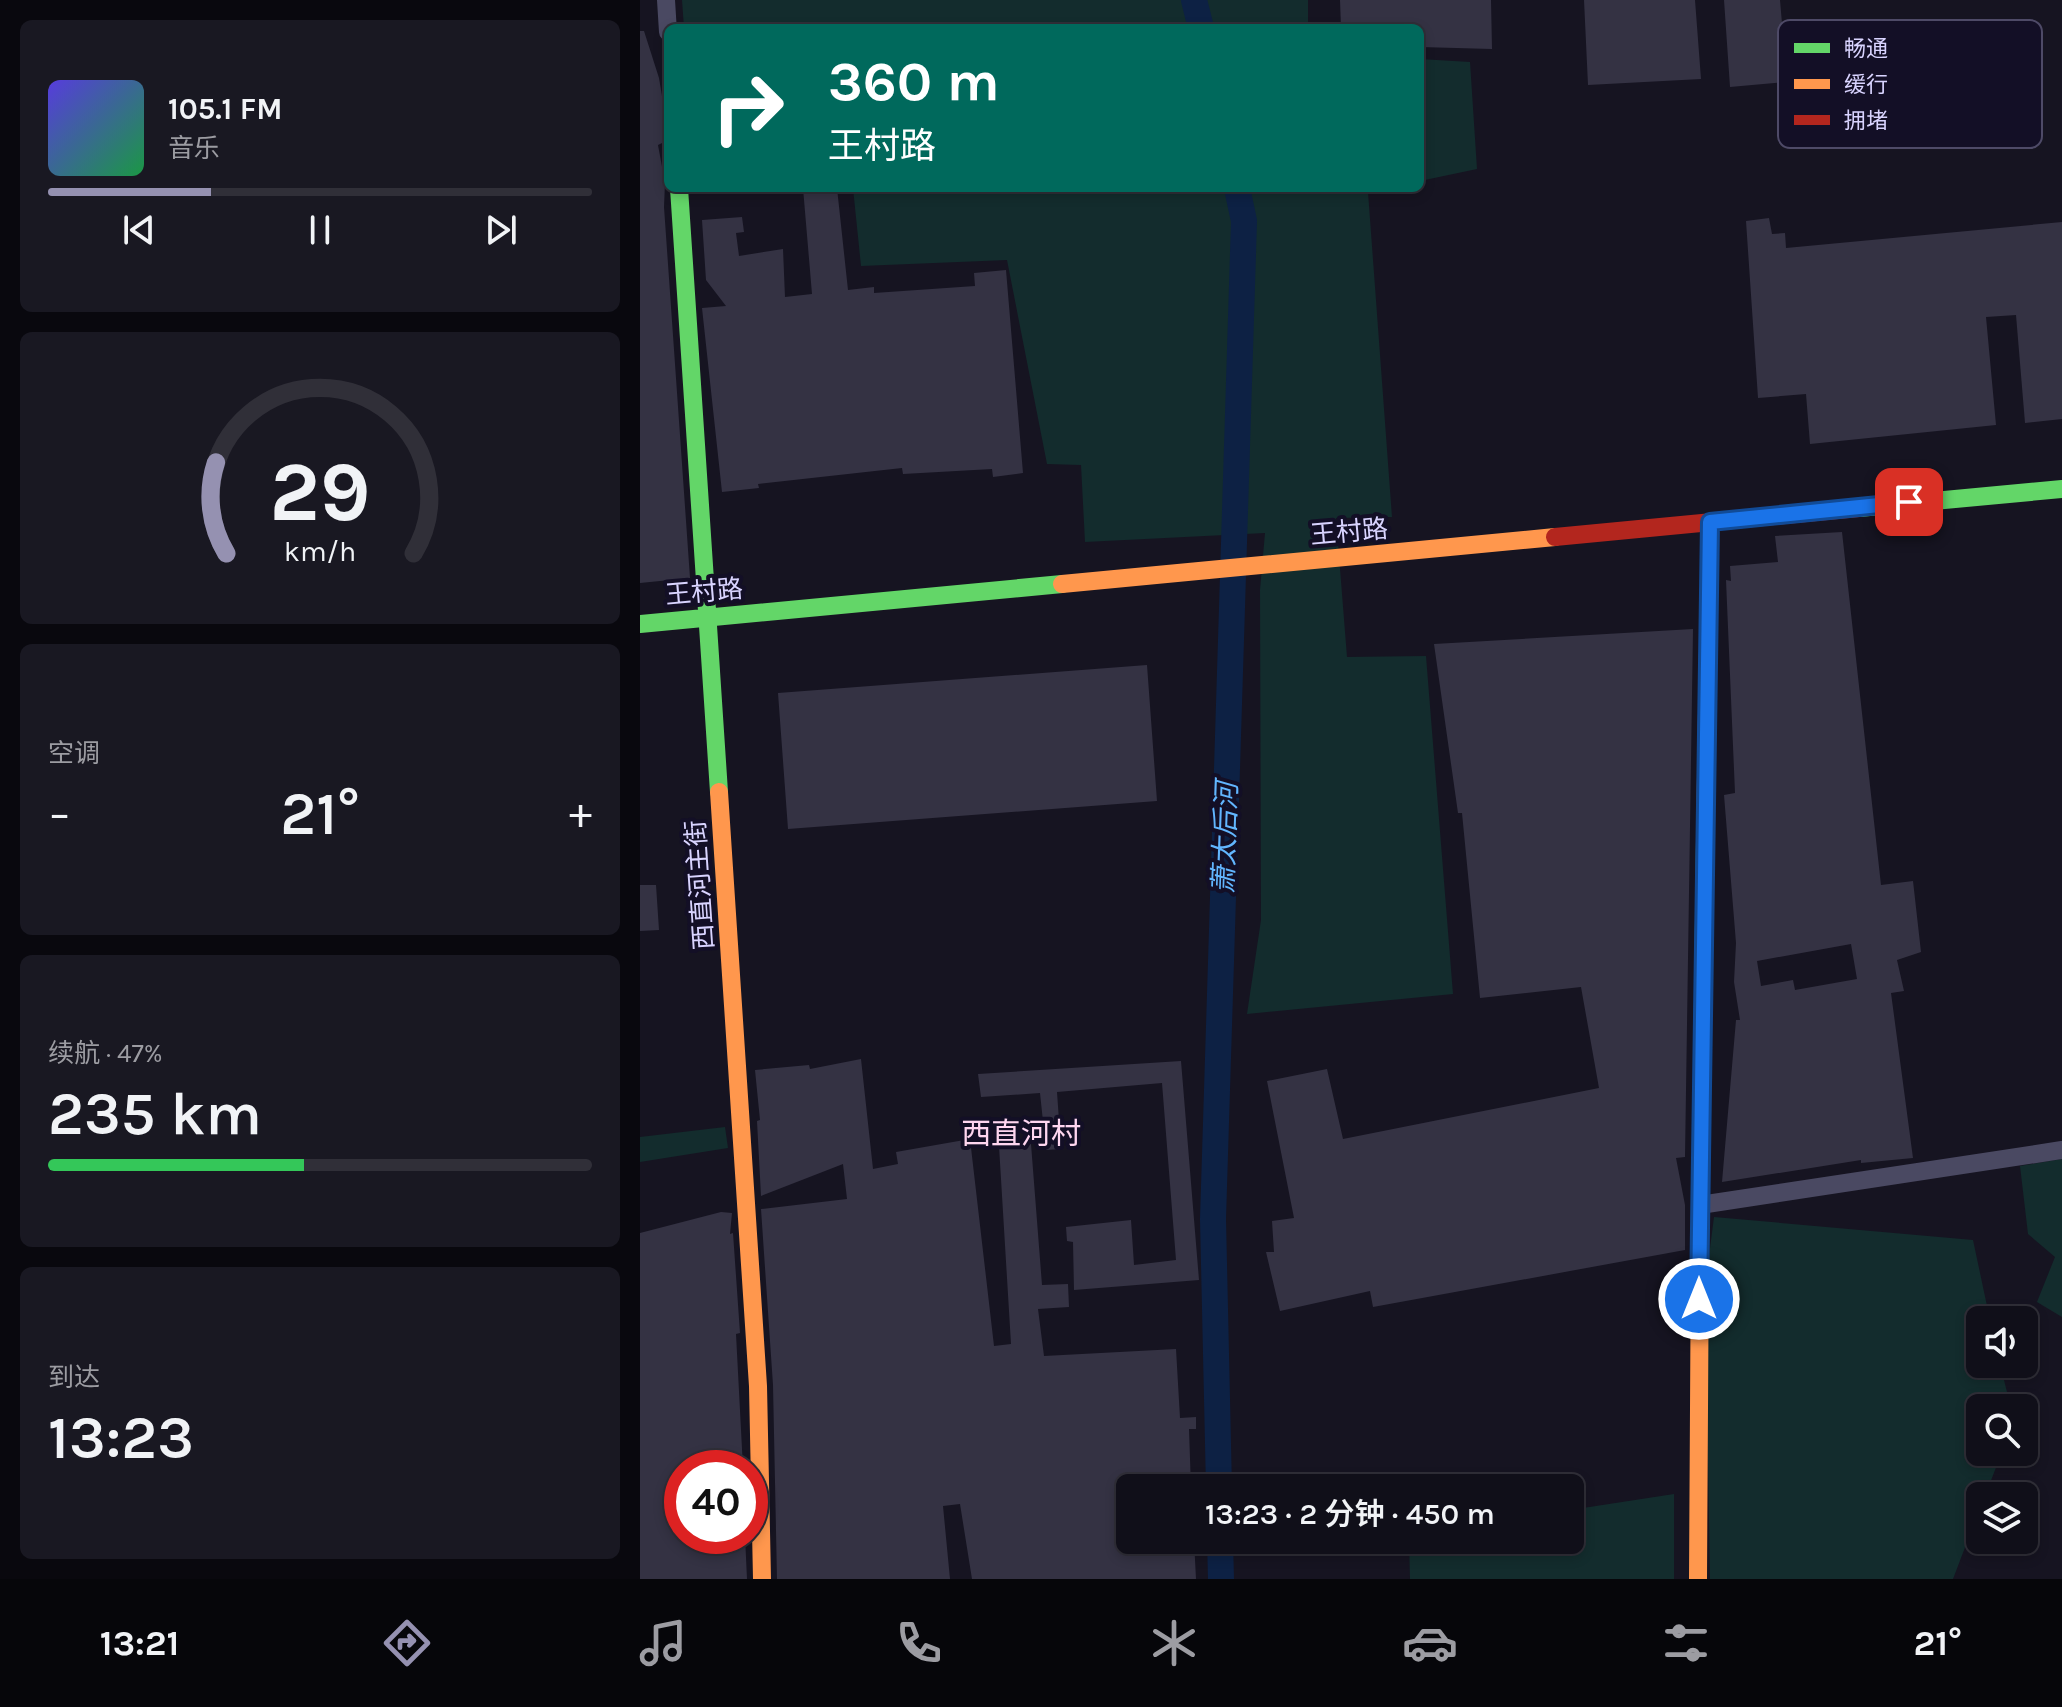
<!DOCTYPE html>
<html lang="zh">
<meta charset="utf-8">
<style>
body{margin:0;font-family:Karla,"Noto Sans SC",sans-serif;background:#191822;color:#f1f3f6;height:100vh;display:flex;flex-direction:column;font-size:30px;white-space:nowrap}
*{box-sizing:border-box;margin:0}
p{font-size:26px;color:#9c9ca2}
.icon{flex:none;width:44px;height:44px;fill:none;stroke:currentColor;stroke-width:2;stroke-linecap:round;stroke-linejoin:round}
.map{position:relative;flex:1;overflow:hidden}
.sheet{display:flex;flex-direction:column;gap:20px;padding:20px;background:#09080e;width:640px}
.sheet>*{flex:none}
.top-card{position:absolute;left:24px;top:24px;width:760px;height:168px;border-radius:12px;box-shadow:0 4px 12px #0003,0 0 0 2px #302f38;background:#00695c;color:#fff;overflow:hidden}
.fabs{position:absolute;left:1326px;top:1306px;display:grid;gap:16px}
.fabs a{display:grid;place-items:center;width:72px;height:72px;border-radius:12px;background:#100f19;box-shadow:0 4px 12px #0003,0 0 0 2px #302f38;font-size:40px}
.speed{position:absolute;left:24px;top:1450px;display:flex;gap:16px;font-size:40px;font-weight:700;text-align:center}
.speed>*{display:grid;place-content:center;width:104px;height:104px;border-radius:50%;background:#100f19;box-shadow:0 4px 12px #0003,0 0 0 2px #302f38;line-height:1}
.speed .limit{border:12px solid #d22;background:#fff;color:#111}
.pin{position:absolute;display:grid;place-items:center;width:68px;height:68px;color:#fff;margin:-34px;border-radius:16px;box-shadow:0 4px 12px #0006}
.me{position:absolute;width:88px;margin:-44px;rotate:0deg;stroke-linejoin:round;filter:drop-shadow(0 0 6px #0008)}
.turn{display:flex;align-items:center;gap:28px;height:168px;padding:0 32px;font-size:36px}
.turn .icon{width:104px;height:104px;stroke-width:2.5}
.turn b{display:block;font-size:56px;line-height:68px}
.big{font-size:60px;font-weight:600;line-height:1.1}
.sheet .tile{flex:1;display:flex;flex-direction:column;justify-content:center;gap:12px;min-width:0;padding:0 28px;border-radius:12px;background:#191822}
.sheet .dial{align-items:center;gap:0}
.dial svg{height:208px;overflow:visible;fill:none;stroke:#302f38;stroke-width:7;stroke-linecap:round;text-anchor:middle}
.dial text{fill:#f1f3f6;stroke:none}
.song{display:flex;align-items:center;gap:24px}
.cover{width:96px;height:96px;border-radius:12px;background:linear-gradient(135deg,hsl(250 70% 55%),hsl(140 70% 35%))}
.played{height:8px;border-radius:4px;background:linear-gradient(90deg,#9591b1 30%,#302f38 30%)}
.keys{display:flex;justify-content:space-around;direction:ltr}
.heat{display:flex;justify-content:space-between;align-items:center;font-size:44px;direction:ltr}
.charge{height:12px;border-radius:6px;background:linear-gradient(90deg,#34c759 47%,#302f38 0)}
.trip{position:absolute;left:476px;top:1474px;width:468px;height:80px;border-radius:12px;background:#100f19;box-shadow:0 4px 12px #0003,0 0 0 2px #302f38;font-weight:600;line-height:80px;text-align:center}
.tab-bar{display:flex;height:128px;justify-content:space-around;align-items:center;background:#06060a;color:#9c9ca2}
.tab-bar .icon{width:56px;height:56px}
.tab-bar .selected{color:#9591b1}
.tab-bar b{font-size:36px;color:#f1f3f6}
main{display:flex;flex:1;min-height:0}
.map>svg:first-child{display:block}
.green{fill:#132c2d}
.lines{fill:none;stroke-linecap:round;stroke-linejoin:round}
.river{stroke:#0d2144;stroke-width:26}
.building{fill:#343243;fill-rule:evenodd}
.street{stroke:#4a4962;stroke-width:18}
.fast{stroke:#63d668;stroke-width:18}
.slow{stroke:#ff974d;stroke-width:18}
.jam{stroke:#b3261e;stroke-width:18}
.route-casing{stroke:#114b97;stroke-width:20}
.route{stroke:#1a73e8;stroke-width:14}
.labels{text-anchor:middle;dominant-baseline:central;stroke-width:8;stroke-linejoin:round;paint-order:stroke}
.street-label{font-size:26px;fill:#d9d4ff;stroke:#130f26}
.water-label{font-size:28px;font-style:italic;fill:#62b6ff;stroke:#130f26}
.quarter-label{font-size:30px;fill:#ffd6f0;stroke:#130f26}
.key{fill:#130f26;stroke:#4e4a67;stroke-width:2}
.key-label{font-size:22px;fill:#d9d4ff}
</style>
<main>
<section class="sheet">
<div class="tile">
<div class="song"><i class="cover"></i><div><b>105.1 FM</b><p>音乐</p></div></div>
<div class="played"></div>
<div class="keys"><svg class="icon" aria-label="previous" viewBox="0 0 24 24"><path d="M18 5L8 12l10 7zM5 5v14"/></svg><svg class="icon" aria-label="pause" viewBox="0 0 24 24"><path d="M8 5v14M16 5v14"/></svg><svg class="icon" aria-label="next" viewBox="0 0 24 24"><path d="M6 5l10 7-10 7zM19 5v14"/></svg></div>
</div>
<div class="tile dial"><svg viewBox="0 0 100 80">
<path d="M14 69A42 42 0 1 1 86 69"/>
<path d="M14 69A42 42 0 0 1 10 34" stroke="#9591b1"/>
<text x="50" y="56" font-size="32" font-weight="700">29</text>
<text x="50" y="72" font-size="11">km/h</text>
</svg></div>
<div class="tile"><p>空调</p>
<div class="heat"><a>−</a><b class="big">21°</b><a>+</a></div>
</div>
<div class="tile"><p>续航 · 47%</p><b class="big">235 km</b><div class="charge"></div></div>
<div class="tile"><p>到达</p><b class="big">13:23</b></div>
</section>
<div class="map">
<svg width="1422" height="1579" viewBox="0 0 1422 1579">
<rect width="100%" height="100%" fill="#161421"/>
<!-- green -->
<path class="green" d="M42,0H668V28H44Z
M780,59L830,62L837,169L780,181Z
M213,188H745L728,192L752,517L696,518L707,657L786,656L813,994L607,1014L621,920L620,590L625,533L445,542L441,465L407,464L367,260L221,266Z
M85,1127L88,1148L0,1162V1137Z
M1422,1159V1317L1397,1302L1415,1257L1388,1234L1380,1166Z
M1074,1217L1333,1240L1350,1320H1340V1364H1360L1371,1408H1340V1452H1362L1345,1496H1340V1508L1313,1579H1070L1065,1287Z
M1034,1494V1579H770L769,1540H930V1510Z"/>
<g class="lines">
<!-- river -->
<path class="river" d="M554,0L561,28
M579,1488L573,1219L604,221L597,188
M580,1540L581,1579"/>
</g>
<!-- building -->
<path class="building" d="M700,0H851L852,49L780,47V28H701Z
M944,0H1055L1061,79L948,85Z
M1084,0H1140L1147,82L1090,87Z
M0,31H4L19,78L28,132V140L18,145L25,183L24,207L50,578L0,583Z
M163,188H197L208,290L234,287V293L335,286L334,273L366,270L383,473L353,477L352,469L263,474L262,468L118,484L119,488L82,492L62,308L86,306L66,280L62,220L102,217L104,232L96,233L99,256L143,249L145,297L172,294Z
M1129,218L1132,234L1145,233L1146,248L1422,222V419L1385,423L1376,315L1346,317L1356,425L1170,444L1166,394L1118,398L1106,221Z
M1202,532L1241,885L1273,881L1281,952L1257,960L1264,991L1251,993L1273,1158L1221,1163V1160L1082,1182L1096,1020H1100L1094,982L1096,943L1084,795L1095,793L1086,580L1091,581L1090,566L1138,562L1135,536ZM1211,944L1217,979L1155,990L1153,980L1121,986L1117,961Z
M1053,629L1045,1157L1036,1158L1045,1205V1250L733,1307L730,1291L640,1311L626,1252H634L632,1221L654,1218L627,1081L687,1069L703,1139L959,1088L941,987L840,998L822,813H818L794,644Z
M507,665L517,801L148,829L138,693Z
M0,885H16L19,930L0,931Z
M221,1059L233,1169L258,1164L256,1152L330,1139L354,1346L371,1344L359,1146L391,1144L402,1285L428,1284L429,1307L398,1309L404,1356L536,1349L540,1418L556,1417V1429H549L551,1488H490V1540H554L556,1579H332L320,1504L303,1506L310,1579H137L133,1385L121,1209L207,1199L203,1164L121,1196L117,1121L120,1120L115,1070L169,1065L170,1069Z
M541,1061L559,1280L434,1290L433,1242L427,1241L426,1227L491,1220L494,1265L536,1260L522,1083L417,1092L421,1149L406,1150L400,1093L341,1097L338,1074Z
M81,1212L92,1213L90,1234L93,1233L100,1333L96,1334L103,1468H42V1536H105L107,1579H0V1233Z"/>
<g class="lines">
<!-- street -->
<path class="street" d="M26,0L28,32
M1060,1205L1422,1150"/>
<!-- fast -->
<path class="fast" d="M39,188L79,792
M1219,508L1422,489
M0,624L422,584
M1060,1239L1065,841"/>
<!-- slow -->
<path class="slow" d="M422,584L915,537
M79,792L118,1386L122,1579
M1065,841L1070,522
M1058,1579L1060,1239"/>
<!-- jam -->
<path class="jam" d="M915,537L1219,508"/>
</g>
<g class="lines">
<!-- route casing -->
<g class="route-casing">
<path id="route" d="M1059,1299L1070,522L1269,502"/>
</g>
<!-- route -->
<use href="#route" class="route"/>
</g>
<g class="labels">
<!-- street labels -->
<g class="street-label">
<text transform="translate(709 532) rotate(-5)">王村路</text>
<text transform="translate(64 592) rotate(-5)">王村路</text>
<text transform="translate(60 885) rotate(-94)">西直河主街</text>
</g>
<!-- water labels -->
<g class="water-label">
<text transform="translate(585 838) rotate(-88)">萧太后河</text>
</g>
<!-- quarter labels -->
<g class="quarter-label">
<text x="381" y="1134">西直河村</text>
</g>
</g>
<!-- legend -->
<rect x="1138" y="20" width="264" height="128" rx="12" class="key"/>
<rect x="1154" y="43" width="36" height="10" fill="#63d668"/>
<rect x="1154" y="79" width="36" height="10" fill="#ff974d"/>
<rect x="1154" y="115" width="36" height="10" fill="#b3261e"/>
<g class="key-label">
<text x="1204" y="56">畅通</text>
<text x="1204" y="92">缓行</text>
<text x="1204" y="128">拥堵</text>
</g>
</svg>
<div class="fabs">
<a><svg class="icon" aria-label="sound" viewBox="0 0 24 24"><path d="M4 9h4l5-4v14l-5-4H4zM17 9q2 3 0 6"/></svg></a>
<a><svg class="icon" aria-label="search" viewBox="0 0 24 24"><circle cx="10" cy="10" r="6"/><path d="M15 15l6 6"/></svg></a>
<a><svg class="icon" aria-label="layers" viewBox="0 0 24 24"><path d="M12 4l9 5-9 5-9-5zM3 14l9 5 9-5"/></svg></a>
</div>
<div class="speed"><div class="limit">40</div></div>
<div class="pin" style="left:1269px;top:502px;background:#d93025"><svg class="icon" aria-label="arrive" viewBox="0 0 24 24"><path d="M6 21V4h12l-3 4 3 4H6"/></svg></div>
<svg class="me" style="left:1059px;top:1299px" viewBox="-20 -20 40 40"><circle r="17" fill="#1a73e8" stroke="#fff" stroke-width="3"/><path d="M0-11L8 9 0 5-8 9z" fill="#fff"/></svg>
<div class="trip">13:23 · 2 分钟 · 450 m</div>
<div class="top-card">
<div class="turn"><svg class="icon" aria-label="right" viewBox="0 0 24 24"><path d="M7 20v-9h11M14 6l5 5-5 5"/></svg><div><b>360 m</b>王村路</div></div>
</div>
</div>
</main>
<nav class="tab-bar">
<b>13:21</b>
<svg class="icon selected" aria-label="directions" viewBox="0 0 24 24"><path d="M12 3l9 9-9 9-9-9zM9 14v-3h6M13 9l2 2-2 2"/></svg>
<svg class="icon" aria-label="music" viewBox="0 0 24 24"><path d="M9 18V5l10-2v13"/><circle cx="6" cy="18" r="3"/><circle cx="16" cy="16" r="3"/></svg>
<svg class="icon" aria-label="phone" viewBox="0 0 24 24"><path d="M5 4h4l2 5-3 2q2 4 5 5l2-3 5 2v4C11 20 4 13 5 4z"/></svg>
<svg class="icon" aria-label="climate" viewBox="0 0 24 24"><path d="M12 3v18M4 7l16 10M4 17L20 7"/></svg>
<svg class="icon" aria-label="car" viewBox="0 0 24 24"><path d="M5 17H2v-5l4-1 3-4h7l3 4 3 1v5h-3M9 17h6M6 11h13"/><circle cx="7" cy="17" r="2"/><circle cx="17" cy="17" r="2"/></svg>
<svg class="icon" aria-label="filters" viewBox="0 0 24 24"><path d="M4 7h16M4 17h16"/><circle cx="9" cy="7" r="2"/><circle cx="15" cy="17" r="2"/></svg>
<b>21°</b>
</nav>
